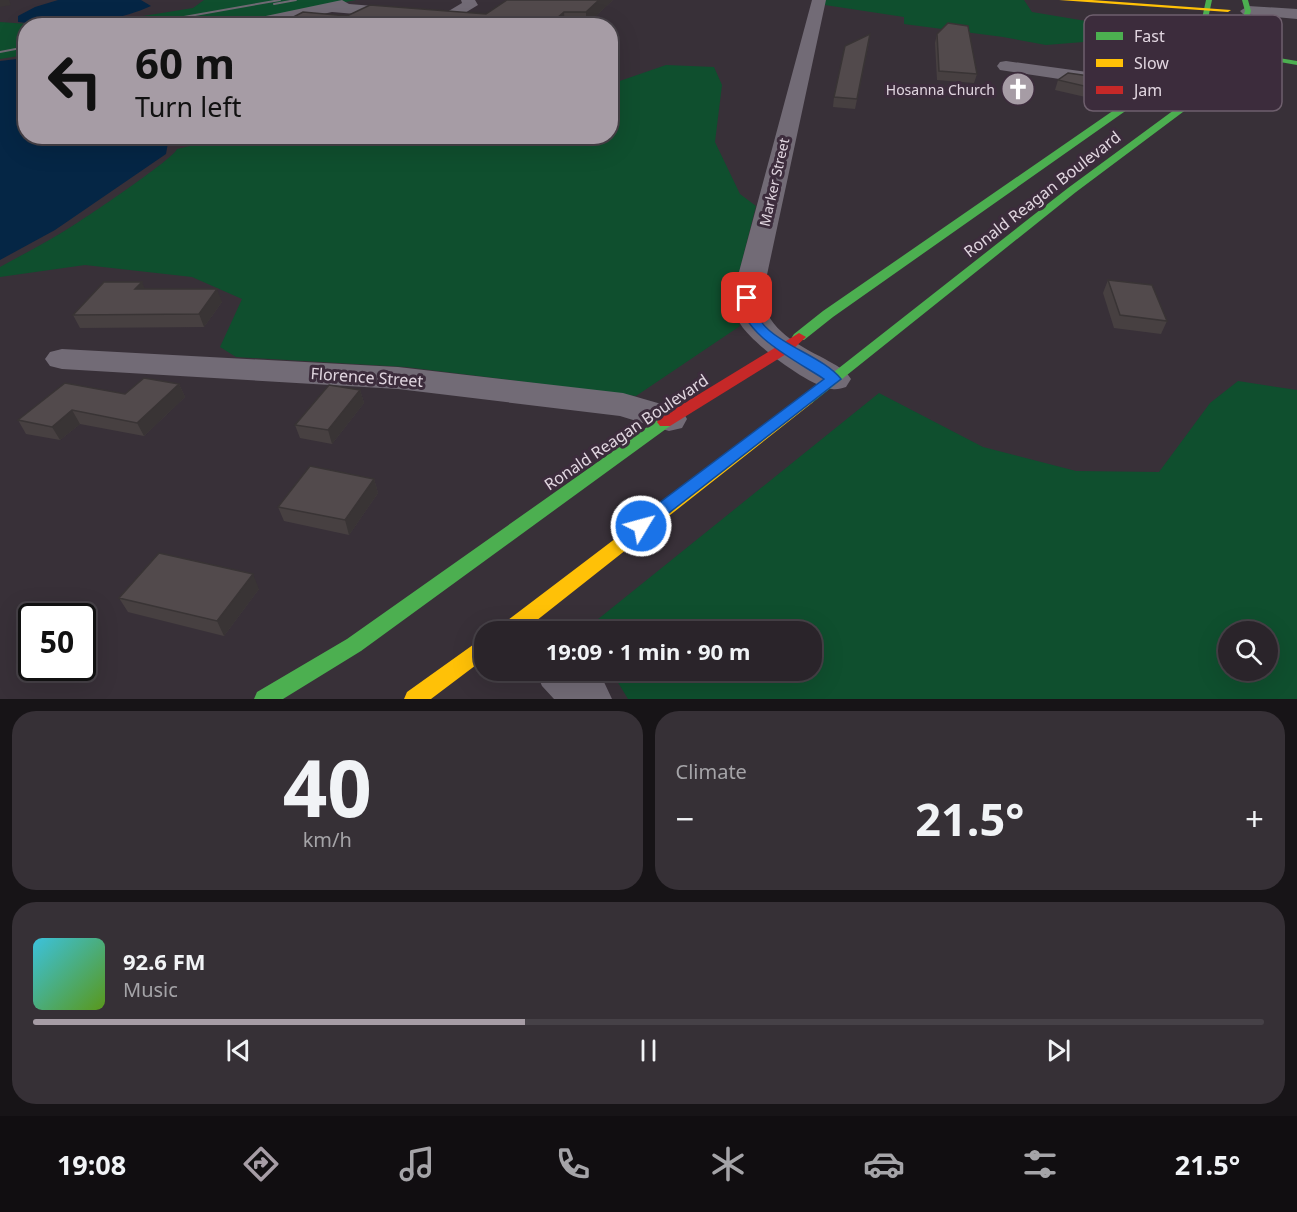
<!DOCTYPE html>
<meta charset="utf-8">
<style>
body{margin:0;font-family:"Noto Sans",sans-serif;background:#363036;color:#f1f3f6;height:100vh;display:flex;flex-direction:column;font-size:22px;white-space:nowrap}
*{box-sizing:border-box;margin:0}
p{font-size:20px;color:#a5a4a8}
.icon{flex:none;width:33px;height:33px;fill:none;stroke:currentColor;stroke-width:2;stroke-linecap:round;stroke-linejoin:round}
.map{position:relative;height:699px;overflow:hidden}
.details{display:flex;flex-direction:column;gap:12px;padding:12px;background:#171417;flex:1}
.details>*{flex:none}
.hud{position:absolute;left:18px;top:18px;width:600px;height:126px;border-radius:24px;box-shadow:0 6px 24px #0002,0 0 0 2px #464147;background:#a69ca5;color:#111;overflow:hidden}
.controls{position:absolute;left:1218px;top:621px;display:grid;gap:12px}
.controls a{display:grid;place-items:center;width:60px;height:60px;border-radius:50%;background:#2a242a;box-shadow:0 6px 24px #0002,0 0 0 2px #464147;font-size:30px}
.speed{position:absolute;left:18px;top:603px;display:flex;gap:12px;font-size:30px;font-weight:700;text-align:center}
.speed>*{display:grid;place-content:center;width:78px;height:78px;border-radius:50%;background:#2a242a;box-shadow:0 6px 24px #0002,0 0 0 2px #464147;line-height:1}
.speed .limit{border:3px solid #111;border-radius:9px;background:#fff;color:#111}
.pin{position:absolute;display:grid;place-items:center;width:51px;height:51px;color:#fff;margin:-26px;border-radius:12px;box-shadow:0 3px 9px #0006}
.me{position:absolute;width:66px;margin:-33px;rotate:53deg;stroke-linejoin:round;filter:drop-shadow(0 0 4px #0008)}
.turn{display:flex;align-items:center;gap:21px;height:126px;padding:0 18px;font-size:27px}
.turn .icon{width:78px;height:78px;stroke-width:2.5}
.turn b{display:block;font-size:42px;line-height:51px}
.big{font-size:45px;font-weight:700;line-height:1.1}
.details .card{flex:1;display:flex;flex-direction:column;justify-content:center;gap:9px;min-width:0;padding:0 21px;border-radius:24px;background:#363036}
.details .dial{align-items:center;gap:0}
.dial b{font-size:78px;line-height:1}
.song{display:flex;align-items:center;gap:18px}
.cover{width:72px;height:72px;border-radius:9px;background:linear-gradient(135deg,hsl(190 70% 55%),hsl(90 70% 35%))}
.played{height:6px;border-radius:3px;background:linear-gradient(90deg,#a69ca5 40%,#464147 40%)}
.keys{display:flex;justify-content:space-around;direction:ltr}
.heat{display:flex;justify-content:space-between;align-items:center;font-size:33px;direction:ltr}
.details .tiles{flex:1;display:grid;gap:12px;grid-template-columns:1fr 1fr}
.card:last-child{grid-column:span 2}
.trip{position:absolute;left:474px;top:621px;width:348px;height:60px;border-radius:24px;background:#2a242a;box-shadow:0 6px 24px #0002,0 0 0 2px #464147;font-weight:700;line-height:60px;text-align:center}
.menu{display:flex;height:96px;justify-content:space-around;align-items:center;background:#110e11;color:#a5a4a8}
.menu .icon{width:42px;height:42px}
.menu .selected{color:#a69ca5}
.menu b{font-size:27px;color:#f1f3f6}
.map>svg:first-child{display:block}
.green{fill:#0f4f2e;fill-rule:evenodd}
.water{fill:#052645}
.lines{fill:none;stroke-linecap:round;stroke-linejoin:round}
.street{fill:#726b76;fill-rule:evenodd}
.fast{fill:#4caf50;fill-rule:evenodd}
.slow{fill:#ffc107;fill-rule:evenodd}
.jam{fill:#c62828;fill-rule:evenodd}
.rail{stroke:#706a74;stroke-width:2}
.wall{fill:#474041}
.shaded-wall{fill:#393435}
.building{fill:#524a4c;stroke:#393435;stroke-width:1.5}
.route{fill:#1a73e8;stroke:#114b97;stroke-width:1.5}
.labels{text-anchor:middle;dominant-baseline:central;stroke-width:6;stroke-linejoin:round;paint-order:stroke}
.far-poi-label{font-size:14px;fill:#e1d6e0;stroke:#3c2c3c;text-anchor:end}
.far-street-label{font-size:14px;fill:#e1d6e0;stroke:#3c2c3c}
.street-label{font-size:16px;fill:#e1d6e0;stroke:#3c2c3c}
.key{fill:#3c2c3c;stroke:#6e5f6d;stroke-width:1.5}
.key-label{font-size:16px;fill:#e1d6e0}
</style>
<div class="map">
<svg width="1297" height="699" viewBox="0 0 1297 699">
<rect width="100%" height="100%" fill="#383038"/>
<!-- green -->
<path class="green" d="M204,0H356L226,25L81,26L193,8Z
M825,0H1024L1032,12L1092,22L1115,34L1096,41L1046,45L1003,37L904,24V17L825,5Z
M0,22L43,25L77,23L79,25L26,26L25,55L0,59Z
M666,65L714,67L722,85L715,142L740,194L756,206L733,296V313L740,326L636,396L406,367L236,357L220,347L242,299L192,277L85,265L0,277V267C20,256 41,245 61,233C77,224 175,158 177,149L232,136H610L611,84Z
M1238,381L1297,390V699H628L611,671L812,670V632H589L587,628L879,393L983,447L1076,471L1159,472L1210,403ZM1228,632H1268V670H1228Z"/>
<!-- water -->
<path class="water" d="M58,0H141L151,6C112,24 61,28 18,22V16L35,7Z
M25,58L26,136L169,137L166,154L55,230L0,260V61Z"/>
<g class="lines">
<!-- street -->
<path class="street" d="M342,0L349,4L447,12L462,3L461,0H475L478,5L450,22L332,12L267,26L255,25L253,22L261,17Z
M812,0H826L762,298C768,330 798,345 825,359C835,365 845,369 851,379L846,387C842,388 837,390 832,389C810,387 753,344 741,325C735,316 733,308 732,298Z
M1248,6L1297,9V19L1243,14L1240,11Z
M1006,61L1153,81L1160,83L1163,87L1160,91L1153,93L1000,70L997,66L1000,62Z
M62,349L398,367L623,393L682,410L687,419L682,428L669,431L620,416L398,389L62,369L50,366L45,359L50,352Z
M535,670H593L604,682L612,699H554L542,686Z"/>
<!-- fast -->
<path class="fast" d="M1206,0H1212L1206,28L1178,74L833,317L804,340H794L792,337L794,334L823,311L1172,70L1200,28Z
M1242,0H1248L1251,11L1238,51L1297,61V65L1236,54L1218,81L1199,100L1076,192L812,403H802L800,400L802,397L1068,188L1193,96L1212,77L1230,52L1245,11Z
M665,417L670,418L673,422L670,426L361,651L283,699H254L257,692L347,639L660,418Z"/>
<!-- slow -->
<path class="slow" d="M1059,0H1092L1231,10L1228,12Z
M807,395L812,397L814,400L812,403L522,632H497L500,626L802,397Z
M484,639V659L431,699H404L407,692L477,642Z"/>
<!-- jam -->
<path class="jam" d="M799,333L806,337L791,351L670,426H660L657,422L660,418Z"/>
<!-- rail -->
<path class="rail" d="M274,4L296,0
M133,26L280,0
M0,52L26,47"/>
</g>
<!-- wall -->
<path class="wall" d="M613,0L586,25L276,26L347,16L486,14Z
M937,34L977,74L974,83L937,80L935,43Z
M869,42L855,109L833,107L834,97Z
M1150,50L1147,59L1125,75L1084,69L1087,60Z
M1111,79L1107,88L1094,99L1055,90L1058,80Z
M1108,280L1167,321L1161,334L1114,328L1103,293Z
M145,289L222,302L204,327L80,328L73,315Z
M179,384L185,397L144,436L80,424L60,440L26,434L18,420L125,394Z
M360,390L364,403L332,444L300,438L295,425Z
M374,479L378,493L349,535L284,521L278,507Z
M259,589L224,636L128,612L119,598Z"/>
<!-- shaded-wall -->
<path class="shaded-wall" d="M0,0H9L11,5L0,7Z
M599,0H613L586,25V12Z
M564,12L565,26H548Z
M1150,50L1147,59L1125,75L1128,66Z
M1111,79L1107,88L1094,99L1097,89Z
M142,282L147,294L135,289Z
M217,289L222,302L204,327L199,314Z
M179,384L185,397L144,436L137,423Z
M360,390L364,403L332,444L328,430Z
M72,410L80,424L60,440L52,427Z
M374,479L378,493L349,535L345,520Z
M253,574L259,589L224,636L217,621Z"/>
<!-- building -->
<path class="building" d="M507,0H599L586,12H564L548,26H276L303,12L347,16L370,5L486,14Z
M948,23L968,26L977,74L939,71L937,34Z
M870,34L857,99L834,97L845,46Z
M1068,73L1111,79L1097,89L1058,80Z
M1108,280L1152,285L1167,321L1120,315Z
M104,282H142L135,289H217L199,314L73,315Z
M144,378L179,384L137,423L72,410L52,427L18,420L65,383L125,394Z
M329,385L360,390L328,430L295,425Z
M310,466L374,479L345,520L278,507Z
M159,553L253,574L217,621L119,598Z"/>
<!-- route -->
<path class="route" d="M747,294L753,298C753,341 818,350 841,379L647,530L641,532L635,530L632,526L635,521L824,379C797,361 740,334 740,298Z"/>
<!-- icons -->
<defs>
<g id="church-disc" transform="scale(1.725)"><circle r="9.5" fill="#a69ca5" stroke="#3c2c3c"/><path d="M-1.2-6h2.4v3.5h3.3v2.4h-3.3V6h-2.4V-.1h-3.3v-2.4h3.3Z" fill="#fff"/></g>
</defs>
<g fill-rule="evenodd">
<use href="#church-disc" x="1018" y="89"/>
</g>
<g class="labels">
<!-- far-poi labels -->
<g class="far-poi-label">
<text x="995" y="89">Hosanna Church</text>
</g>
<!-- far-street labels -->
<g class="far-street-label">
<text transform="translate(774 182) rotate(-77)">Marker Street</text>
</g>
<!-- street labels -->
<g class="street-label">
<text transform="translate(1042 194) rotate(-38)">Ronald Reagan Boulevard</text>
<text transform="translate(367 377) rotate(4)">Florence Street</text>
<text transform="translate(626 432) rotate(-34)">Ronald Reagan Boulevard</text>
</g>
</g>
<!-- legend -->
<rect x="1084" y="15" width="198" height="96" rx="9" class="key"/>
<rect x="1096" y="32" width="27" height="8" fill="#4caf50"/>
<rect x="1096" y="59" width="27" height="8" fill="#ffc107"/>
<rect x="1096" y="86" width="27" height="8" fill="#c62828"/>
<g class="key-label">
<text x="1134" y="42">Fast</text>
<text x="1134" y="69">Slow</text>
<text x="1134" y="96">Jam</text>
</g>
</svg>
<div class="controls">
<a><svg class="icon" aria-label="search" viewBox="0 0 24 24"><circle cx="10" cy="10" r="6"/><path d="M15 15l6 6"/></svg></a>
</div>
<div class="speed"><div class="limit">50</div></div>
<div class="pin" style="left:747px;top:298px;background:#d93025"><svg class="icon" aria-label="arrive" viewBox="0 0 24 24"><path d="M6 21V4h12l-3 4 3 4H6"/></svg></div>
<svg class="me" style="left:641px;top:526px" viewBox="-20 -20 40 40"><circle r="17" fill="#1a73e8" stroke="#fff" stroke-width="3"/><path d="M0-11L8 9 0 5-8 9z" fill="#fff"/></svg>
<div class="trip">19:09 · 1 min · 90 m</div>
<div class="hud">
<div class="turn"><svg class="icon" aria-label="left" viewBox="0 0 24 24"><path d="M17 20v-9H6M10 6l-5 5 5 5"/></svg><div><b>60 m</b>Turn left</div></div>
</div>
</div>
<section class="details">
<div class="tiles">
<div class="card dial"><b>40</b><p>km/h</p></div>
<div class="card"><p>Climate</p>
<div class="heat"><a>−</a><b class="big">21.5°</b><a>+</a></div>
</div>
<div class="card">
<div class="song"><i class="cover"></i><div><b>92.6 FM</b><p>Music</p></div></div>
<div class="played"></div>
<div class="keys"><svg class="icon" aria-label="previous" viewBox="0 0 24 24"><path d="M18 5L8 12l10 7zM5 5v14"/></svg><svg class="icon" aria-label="pause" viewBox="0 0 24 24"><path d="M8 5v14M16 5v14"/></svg><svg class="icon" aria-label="next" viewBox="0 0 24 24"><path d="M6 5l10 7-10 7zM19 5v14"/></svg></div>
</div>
</div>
</section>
<nav class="menu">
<b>19:08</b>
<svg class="icon selected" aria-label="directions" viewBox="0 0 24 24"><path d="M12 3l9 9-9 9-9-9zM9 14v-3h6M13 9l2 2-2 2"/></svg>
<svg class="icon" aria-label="music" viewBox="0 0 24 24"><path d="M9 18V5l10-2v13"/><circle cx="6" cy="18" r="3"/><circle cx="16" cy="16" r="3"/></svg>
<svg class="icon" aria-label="phone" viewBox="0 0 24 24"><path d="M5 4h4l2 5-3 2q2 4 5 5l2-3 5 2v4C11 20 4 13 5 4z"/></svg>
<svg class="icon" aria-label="climate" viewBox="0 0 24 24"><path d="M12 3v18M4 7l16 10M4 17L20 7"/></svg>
<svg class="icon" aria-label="car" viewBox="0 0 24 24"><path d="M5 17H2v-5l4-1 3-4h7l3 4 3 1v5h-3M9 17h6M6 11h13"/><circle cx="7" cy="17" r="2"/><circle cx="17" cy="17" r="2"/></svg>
<svg class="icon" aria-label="filters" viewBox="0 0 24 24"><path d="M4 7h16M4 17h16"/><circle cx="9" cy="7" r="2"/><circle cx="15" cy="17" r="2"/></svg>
<b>21.5°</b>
</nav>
